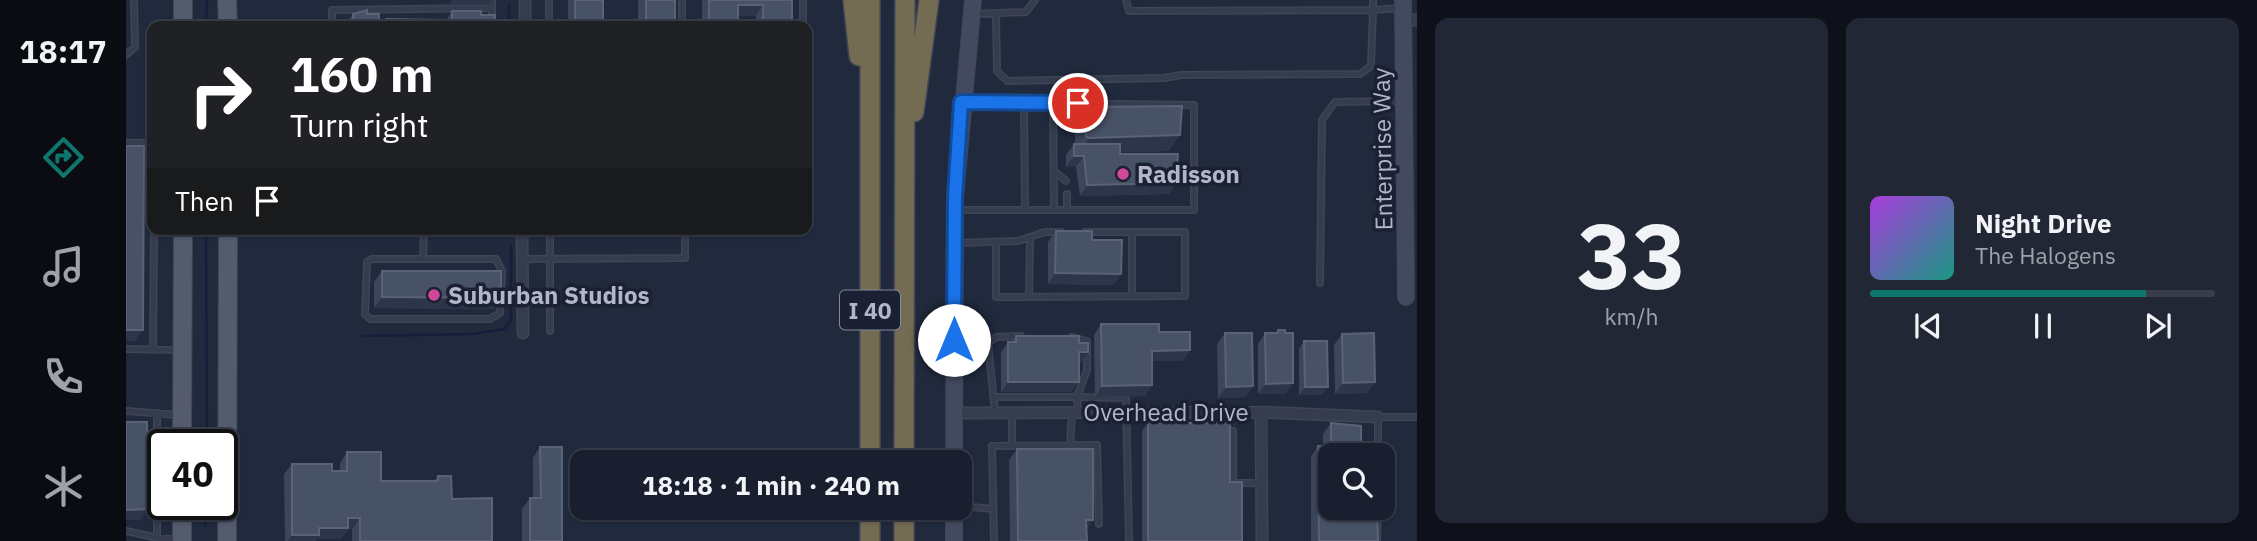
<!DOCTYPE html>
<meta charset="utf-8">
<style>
body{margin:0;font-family:"IBM Plex Sans",sans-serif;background:#222736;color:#f1f3f6;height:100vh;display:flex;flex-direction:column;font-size:26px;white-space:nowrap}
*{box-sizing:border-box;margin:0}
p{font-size:23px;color:#9fa2aa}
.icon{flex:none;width:38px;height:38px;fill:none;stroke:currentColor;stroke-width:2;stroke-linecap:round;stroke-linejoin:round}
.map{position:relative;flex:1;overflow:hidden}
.drawer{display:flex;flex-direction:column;gap:18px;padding:18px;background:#0e1119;width:840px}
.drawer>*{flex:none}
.guide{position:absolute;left:21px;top:21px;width:665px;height:214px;border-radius:14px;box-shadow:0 2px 5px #0004,0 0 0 2px #373d4a;background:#202124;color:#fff;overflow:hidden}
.buttons{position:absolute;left:1192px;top:443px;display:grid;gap:14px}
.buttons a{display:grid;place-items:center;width:77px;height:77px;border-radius:14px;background:#191f2e;box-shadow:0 2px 5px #0004,0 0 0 2px #373d4a;font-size:35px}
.speed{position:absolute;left:21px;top:429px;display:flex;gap:14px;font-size:35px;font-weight:700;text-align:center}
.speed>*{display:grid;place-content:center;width:91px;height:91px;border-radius:50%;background:#191f2e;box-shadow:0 2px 5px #0004,0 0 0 2px #373d4a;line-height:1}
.speed .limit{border:4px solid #111;border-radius:10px;background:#fff;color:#111}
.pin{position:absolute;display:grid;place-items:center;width:60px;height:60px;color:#fff;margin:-30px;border:4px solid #fff;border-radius:50%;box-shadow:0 2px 7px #0007}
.me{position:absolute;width:77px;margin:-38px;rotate:0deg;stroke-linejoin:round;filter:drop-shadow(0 0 5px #0008)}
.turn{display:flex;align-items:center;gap:24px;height:147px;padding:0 28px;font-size:32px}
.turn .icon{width:91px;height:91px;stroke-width:2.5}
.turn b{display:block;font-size:49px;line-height:60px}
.then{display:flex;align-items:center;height:66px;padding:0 28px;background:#0003;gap:14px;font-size:26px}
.drawer .tile{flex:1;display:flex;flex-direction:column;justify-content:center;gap:10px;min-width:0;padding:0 24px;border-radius:14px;background:#222736}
.drawer .dial{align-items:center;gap:0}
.dial b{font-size:91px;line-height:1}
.song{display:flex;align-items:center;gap:21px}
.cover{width:84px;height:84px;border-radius:10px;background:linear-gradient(135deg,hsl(280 70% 55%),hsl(170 70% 35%))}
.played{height:7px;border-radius:4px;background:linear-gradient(90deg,#0f766e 80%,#373d4a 80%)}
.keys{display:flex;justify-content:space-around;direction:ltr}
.drawer .tiles{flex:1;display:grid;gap:18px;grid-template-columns:repeat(2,1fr)}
.trip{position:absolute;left:444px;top:450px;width:402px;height:70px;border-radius:14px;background:#191f2e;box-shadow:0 2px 5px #0004,0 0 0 2px #373d4a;font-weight:800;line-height:70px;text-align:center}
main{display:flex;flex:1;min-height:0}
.tabs{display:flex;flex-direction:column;width:126px;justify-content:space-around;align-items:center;background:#0a0c12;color:#9fa2aa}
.tabs .icon{width:49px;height:49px}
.tabs .current{color:#0f766e}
.tabs b{font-size:32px;color:#f1f3f6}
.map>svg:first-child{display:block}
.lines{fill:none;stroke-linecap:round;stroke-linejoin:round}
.stream{stroke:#141f3b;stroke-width:2.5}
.lane-casing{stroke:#3e4556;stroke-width:8}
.street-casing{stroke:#3e4556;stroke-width:13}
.secondary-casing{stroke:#3e4556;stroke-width:18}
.primary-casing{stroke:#3e4556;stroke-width:20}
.highway-casing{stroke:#3e4455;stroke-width:22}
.lane{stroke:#353c4d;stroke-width:5}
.street{stroke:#353c4d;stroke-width:10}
.secondary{stroke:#434a60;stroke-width:16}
.primary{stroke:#535b6d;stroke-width:18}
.highway{stroke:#736b52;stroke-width:19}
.wall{fill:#3c465b}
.shaded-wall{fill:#2c354a}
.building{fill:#485267;stroke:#596276;stroke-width:2}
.route-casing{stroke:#114b97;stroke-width:18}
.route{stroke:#1a73e8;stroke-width:12}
.hotel-dot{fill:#d1479c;stroke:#1b2132;stroke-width:2.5}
.labels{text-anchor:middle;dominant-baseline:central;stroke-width:7;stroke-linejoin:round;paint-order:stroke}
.shield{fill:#1b2132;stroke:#848a9b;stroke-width:2}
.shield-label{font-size:23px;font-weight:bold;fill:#b1b7c8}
.street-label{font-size:24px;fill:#b1b7c8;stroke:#1b2132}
.poi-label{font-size:24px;font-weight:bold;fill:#b1b7c8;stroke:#1b2132;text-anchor:start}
</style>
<main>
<nav class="tabs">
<b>18:17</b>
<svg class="icon current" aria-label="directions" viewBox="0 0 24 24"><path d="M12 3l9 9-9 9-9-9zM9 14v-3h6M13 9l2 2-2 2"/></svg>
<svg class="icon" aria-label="music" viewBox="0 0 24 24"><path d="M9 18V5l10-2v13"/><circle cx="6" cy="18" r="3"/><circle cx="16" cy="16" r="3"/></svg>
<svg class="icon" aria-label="phone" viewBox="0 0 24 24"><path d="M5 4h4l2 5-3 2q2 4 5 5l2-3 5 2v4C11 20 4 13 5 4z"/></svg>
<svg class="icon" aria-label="climate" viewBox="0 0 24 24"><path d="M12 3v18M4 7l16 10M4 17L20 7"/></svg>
</nav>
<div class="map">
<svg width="1291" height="541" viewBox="0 0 1291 541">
<rect width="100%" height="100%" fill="#21293d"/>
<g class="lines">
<!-- stream -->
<path class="stream" d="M383,6V26
M80,26L81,0
M80,229L81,444
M236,336L347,334L378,329L385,321V246
M79,526L80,504"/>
<!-- lane casing -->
<g class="lane-casing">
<path id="lane" d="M423,0V26
M556,0V26
M1247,0V10L1275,8
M870,13L871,71L881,81L1038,78L1055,75L1234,74L1245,66L1247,10L1003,11L1000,0
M848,14L900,12L909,0
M206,26V10L366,8
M366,26V0
M677,26V0
M0,55L9,47L8,0
M838,102L898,103
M927,103L928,210
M0,143H26
M928,171L940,181
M941,194V210
M832,210H899L898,103L1068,105V210H899
M424,229V331
M1006,233V296
M870,242V297L1059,296V232H959
M831,243L892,241L919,232H935
M246,259H370L376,271L374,313L364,319H244L239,314L241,262Z
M297,259L298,229
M396,259L559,258V229
M1194,283L1196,120L1209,102L1275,101
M903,296L904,238
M946,337L961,341V370L951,397L1000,398L1003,541
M830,340L862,343L870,337L895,336
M862,343L869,412
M0,349L53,350
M27,350L28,229
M868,397H951L952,413
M0,411L52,415
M31,413V537
M1107,431V483H1136
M944,445L946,413
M886,446V414
M1252,455V417H1291
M835,506L867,509
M0,531L36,539H53
M868,541L866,446L971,445L973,524
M1251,541L1252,508"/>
</g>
<!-- street casing -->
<g class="street-casing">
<path id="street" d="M399,0V26
M1277,20H1291
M396,229L397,333
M102,230L263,229
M1135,412L1136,541
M828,413L1135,412L1252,417"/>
</g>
<!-- secondary casing -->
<g class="secondary-casing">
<path id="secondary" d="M1277,0L1280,297
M828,462L829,197L847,0
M828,541V508"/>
</g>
<!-- primary casing -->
<g class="primary-casing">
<path id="primary" d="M101,0L102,26
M57,26V0
M56,444L57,229
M56,541V504
M101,541L102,229"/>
</g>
<!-- highway casing -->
<g class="highway-casing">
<path id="highway" d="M727,0L733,56
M744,0V462
M788,112L803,0
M778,462L779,0
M744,508V541
M778,508V541"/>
</g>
<!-- lane -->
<use href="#lane" class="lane"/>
<!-- street -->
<use href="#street" class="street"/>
<!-- secondary -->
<use href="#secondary" class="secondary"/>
<!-- primary -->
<use href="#primary" class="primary"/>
<!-- highway -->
<use href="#highway" class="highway"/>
</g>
<!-- wall -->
<path class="wall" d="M442,0H477V26H442Z
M512,0H549V26H512Z
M576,0H666V26H630V16H612V26H576Z
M326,11L355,15L369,25L368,26H319V22Z
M227,14H241L253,26H219V24Z
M963,107L1043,151L994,152V154L1050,183L1043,194L954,196L950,167H940V155L948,144H949V130L952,125V123Z
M930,231L988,285L922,284V242Z
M256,271L375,298L368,309L248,308V282Z
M975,324L1033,332L1064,350L1057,361H1026V385L1019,396L969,397L968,335Z
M1152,330L1159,333L1160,394H1132V344L1139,333H1150Z
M1099,333L1120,397L1092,398L1091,344Z
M1216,334L1249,382L1241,393L1209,394L1208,345Z
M890,336L955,363H953L945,392H875V352L882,342H886Z
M1178,341L1196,395H1173V349Z
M1022,423L1104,482L1116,541H1016V431Z
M1205,423L1235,446L1252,541H1185V457L1192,446H1197V434Z
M414,447L436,541H396V509L404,498H407V458Z
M891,449L961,530V541H884L883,460Z
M221,452L255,481H308L312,476L326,499L366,541H226V529H222L215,539H191L189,541H159L158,474L166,464L206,471H214V463Z"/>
<!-- shaded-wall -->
<path class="shaded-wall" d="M326,0H366L363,5L323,4Z
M612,5H637L630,16H604Z
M1054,135L1043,151L952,154L963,138Z
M948,156H958L950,167H940Z
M1050,183L1043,194L954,196L961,185Z
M929,273L995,274L988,285L922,284Z
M256,297L375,298L368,309L248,308Z
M0,330H17L10,341H0Z
M1064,350L1057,361H1018L1026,351Z
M953,352H962L955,363H945Z
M882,382H953L945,392H875Z
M1249,382L1241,393L1209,394L1217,383Z
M1167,383L1160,394H1132L1140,384Z
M1026,385L1019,396L969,397L976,386Z
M1127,386L1120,397L1092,398L1100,387Z
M1179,387H1202L1196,395H1173Z
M22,509L14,520H0V510Z
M222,518H234L226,529H222L215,539H191L189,541H162L166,535L193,528Z
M960,520H967L960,531Z"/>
<!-- building -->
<path class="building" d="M449,0H477V26H449Z
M520,0H549V26H520Z
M583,0H666V26H637V5H612V26H583Z
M241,10V14H253V26H227V14Z
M326,11H355V15H369V25L326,26Z
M260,19L314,20V26H260Z
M1056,106L1054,135L963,138L960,137V115L963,114V107Z
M948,144H994V154H1052L1050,183L961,185L958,156H948Z
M0,146H18L17,330H0Z
M930,231H966V240H996L995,274L929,273Z
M256,271H375V298L256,297Z
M975,324H1033V332H1064V350L1026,351V385L976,386Z
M1152,330H1159V333H1167V383L1140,384L1139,333H1152Z
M1099,333H1126L1127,386L1100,387Z
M1248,333L1249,382L1217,383L1216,334Z
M890,336H953V343H962V352H953V382H882V342H890Z
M1178,341H1201L1202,387H1179Z
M0,422H21L22,509L0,510Z
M1022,423H1104V482H1116V541H1022Z
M1205,423L1235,426V446H1251V455H1204V508H1251L1252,541H1193L1192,446H1205Z
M414,447H436V541H404V498H415Z
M891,449H967V520H960L961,541H892Z
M221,452H255V481H312V476H325L326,499L366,498V541H234V518H222V528H193V535H166V464H206V471H221Z"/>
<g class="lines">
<!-- route casing -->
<g class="route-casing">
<path id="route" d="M828,340L829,197L835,102L952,103"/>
</g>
<!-- route -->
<use href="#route" class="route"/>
</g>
<!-- markers -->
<g class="hotel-dot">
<circle cx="997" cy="174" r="7"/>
<circle cx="308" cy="295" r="7"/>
</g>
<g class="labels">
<!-- shield labels -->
<rect class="shield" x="714" y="290.5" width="60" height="39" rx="5"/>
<g class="shield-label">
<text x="744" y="310">I 40</text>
</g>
<!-- street labels -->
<g class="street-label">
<text transform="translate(1256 149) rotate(-91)">Enterprise Way</text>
<text x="1040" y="412">Overhead Drive</text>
</g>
<!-- poi labels -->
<g class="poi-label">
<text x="1011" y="174">Radisson</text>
<text x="322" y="295">Suburban Studios</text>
</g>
</g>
</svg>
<div class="buttons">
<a><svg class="icon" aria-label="search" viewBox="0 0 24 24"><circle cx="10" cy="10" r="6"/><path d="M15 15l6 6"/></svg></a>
</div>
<div class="speed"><div class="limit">40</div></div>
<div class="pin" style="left:952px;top:103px;background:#d93025"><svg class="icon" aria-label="arrive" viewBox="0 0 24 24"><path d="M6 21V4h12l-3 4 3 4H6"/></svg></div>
<svg class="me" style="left:828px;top:340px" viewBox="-20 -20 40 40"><circle r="19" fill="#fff"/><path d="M0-13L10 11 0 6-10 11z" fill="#1a73e8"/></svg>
<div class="trip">18:18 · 1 min · 240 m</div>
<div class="guide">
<div class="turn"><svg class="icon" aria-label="right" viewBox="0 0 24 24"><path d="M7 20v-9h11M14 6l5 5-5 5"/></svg><div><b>160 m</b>Turn right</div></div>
<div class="then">Then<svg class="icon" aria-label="arrive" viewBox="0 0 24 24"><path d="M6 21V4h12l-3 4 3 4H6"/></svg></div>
</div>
</div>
<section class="drawer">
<div class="tiles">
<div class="tile dial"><b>33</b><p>km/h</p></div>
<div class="tile">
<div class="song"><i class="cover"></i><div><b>Night Drive</b><p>The Halogens</p></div></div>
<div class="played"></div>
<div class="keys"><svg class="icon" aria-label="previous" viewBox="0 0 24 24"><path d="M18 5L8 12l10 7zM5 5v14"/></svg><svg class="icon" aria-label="pause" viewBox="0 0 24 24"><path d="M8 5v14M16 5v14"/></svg><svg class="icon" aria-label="next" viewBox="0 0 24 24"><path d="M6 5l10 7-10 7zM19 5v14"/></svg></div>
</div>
</div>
</section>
</main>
